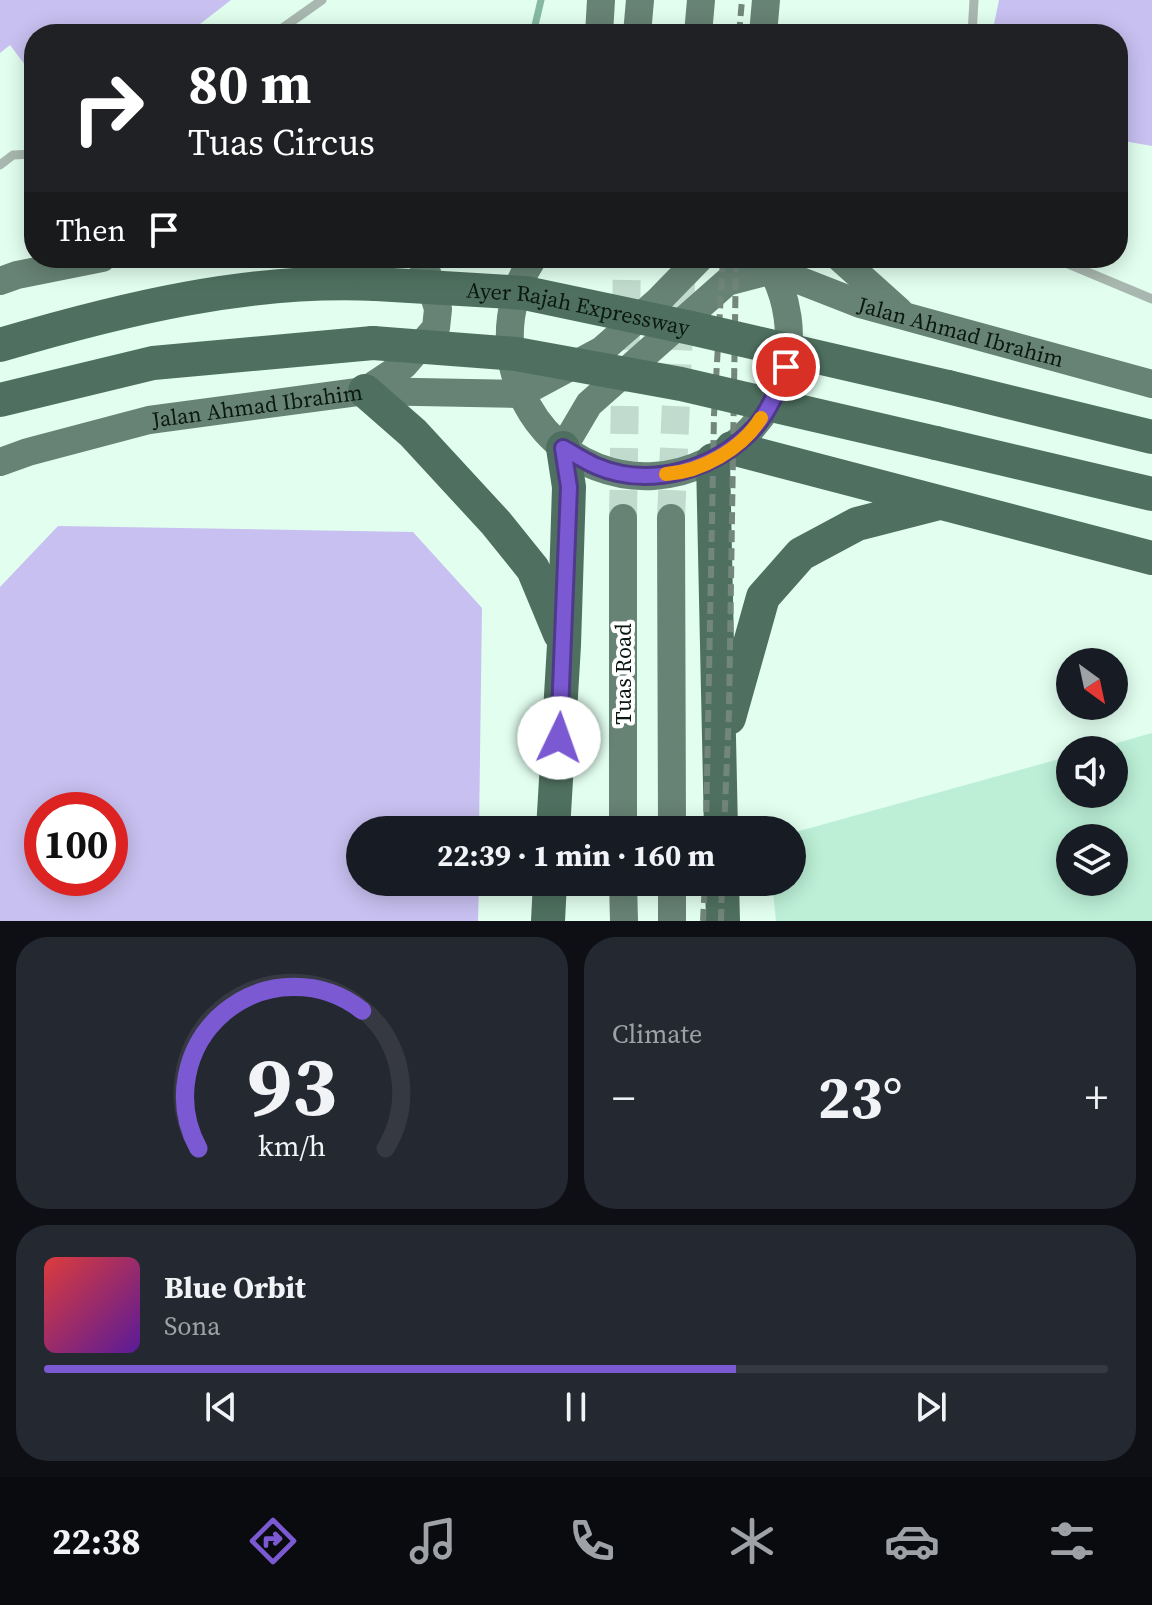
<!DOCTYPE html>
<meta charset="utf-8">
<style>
body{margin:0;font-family:"Source Serif 4",serif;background:#242831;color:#f1f3f6;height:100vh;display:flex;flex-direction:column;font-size:30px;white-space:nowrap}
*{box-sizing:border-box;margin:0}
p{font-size:26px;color:#9ea1a6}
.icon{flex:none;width:44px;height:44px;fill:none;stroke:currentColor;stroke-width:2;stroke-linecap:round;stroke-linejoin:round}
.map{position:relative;height:921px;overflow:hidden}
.panel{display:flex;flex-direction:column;gap:16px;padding:16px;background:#0d0f14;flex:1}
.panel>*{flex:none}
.top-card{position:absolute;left:24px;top:24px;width:1104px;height:244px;border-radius:32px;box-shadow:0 4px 20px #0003;background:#202124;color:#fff;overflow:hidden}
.needle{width:52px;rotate:147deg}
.fabs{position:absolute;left:1056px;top:648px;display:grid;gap:16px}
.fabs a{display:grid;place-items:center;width:72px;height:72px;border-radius:50%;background:#171b24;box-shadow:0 4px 20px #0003;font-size:40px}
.speed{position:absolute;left:24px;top:792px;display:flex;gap:16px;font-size:40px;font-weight:700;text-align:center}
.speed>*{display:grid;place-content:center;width:104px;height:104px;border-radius:50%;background:#171b24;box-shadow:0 4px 20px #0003;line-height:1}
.speed .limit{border:12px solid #d22;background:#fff;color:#111}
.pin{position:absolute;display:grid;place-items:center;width:68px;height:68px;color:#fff;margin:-34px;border:4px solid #fff;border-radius:50%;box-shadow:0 2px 8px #0007}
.me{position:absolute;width:88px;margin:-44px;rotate:3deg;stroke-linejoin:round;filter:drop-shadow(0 0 6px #0008)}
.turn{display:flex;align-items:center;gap:28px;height:168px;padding:0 32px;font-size:36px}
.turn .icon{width:104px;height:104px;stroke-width:2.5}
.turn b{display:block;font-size:56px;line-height:68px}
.then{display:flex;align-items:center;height:76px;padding:0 32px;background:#0003;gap:16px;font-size:30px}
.big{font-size:60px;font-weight:700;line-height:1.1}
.panel .widget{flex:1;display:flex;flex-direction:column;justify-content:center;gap:12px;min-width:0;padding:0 28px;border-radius:32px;background:#242831}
.panel .dial{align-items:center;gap:0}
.dial svg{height:208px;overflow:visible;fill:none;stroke:#363941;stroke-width:7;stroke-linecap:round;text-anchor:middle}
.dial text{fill:#f1f3f6;stroke:none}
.song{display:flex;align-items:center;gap:24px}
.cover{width:96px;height:96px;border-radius:12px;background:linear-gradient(135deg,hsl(0 70% 55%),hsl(270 70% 35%))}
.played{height:8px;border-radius:4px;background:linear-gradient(90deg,#7a59d3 65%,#363941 65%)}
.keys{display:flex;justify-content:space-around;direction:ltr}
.heat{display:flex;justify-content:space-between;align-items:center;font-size:44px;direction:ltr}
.panel .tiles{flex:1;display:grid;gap:16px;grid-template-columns:1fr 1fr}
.widget:last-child{grid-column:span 2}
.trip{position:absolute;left:346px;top:816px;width:460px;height:80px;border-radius:40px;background:#171b24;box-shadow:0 4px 20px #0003;font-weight:700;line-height:80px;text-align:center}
.tabs{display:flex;height:128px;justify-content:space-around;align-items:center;background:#090b0e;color:#9ea1a6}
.tabs .icon{width:56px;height:56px}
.tabs .active{color:#7a59d3}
.tabs b{font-size:36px;color:#f1f3f6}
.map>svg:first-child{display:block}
.green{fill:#bcefd6;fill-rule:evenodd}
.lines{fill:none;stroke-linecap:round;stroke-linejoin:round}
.stream{stroke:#85baa0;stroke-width:7}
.building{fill:#c8c0f0;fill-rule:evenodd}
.primary-tunnel{stroke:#c1dcce;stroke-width:28;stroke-dasharray:28 14;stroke-linecap:butt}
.service{stroke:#a8b7af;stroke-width:9}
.primary{stroke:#678375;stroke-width:28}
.motorway{stroke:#4f7060;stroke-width:34}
.rail{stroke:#72867c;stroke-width:6;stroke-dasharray:12 6;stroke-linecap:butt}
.motorway-bridge{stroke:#4f7060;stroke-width:34}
.route-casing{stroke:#4f3a89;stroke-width:20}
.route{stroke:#7a59d3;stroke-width:14}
.slow{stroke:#f59e0b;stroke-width:14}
.labels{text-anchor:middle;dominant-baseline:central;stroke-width:8;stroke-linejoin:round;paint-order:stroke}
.street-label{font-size:22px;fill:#0b1812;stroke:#fff}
</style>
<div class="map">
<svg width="1152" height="921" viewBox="0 0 1152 921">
<rect width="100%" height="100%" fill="#e1feef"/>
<!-- green -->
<path class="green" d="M1152,733V921H776L772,882H792V833L1070,756V794H1114V750H1092ZM1070,838H1114V882H1070Z"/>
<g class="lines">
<!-- stream -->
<path class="stream" d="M533,34L541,0"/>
</g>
<!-- building -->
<path class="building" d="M0,0H231L187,34H34V77L10,45L0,53Z
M999,0H1152V146L1118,140V34H992Z
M58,526L413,532L482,608L479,830H360V882H479L478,921H0V587ZM42,810H110V878H42Z"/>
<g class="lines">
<!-- primary-tunnel -->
<path class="primary-tunnel" d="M623,518L627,258
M671,518L682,263"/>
<!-- service -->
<path class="service" d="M274,34L322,0
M972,34L974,0
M0,165L13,155L34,154
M1054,258L1152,299"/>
<!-- primary -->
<g class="primary">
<path d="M599,34L601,0"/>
<path d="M637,34L640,0"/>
<path d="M698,34L701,0"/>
<path d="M763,34L766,0"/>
<path d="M533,258C485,331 514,434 597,467C672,496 754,453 781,380C796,340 789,294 765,258"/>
<path d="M840,258L899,311"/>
<path id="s1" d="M773,270L860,304L1152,384"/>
<path d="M0,281L17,275L102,258"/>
<path d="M365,391L404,365L436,328L438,309L425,266L420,258"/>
<path d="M563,448L589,404L727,282L773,270"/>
<path id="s2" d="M0,462L28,452L149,420L365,391L520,394L602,350L658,301L700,258"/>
<path d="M623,518V830"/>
<path d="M671,518L672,830"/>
<path d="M623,882L624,921"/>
<path d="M672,882V921"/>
</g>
<!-- motorway -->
<path class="motorway" d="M0,345C122,309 249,278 376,284
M948,387L1152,437
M365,391L413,433L496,523L533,569L560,634
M0,400L153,363L373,343
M936,443L1152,494
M732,448L1152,558
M713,460L721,830
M729,718L763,597L801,554L857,524L935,504
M553,830L564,645L569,487L563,448
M722,882L723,921
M548,921L550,882"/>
<!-- rail -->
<path class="rail" d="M739,34L742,0
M706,830L714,415L723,258
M724,830L729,712L736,258
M703,921L705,882
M721,921L722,882"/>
<!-- motorway-bridge -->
<g class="motorway-bridge">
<path id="s3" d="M376,284L525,293L691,328L948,387"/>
<path d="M373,343L516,354L681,384L936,443"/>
</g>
</g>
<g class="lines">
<!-- route casing -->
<g class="route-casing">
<path id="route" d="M559,738L569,487L563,448C574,454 585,461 596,466C650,489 716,470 755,427C770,410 778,388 786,367"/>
</g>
<!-- route -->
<use href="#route" class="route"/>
<!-- slow -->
<path class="slow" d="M666,474C701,472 742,449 761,418"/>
</g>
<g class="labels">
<!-- street labels -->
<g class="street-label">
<text stroke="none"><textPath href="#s3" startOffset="204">Ayer Rajah Expressway</textPath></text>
<text stroke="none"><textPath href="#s1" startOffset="198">Jalan Ahmad Ibrahim</textPath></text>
<text stroke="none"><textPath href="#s2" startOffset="264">Jalan Ahmad Ibrahim</textPath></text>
<text transform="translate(623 674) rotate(-90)">Tuas Road</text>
</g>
</g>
</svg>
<div class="fabs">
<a><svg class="needle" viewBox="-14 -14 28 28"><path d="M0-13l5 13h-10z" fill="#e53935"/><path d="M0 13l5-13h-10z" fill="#9ea1a6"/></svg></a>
<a><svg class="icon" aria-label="sound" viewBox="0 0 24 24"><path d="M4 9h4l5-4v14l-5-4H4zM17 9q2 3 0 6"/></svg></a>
<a><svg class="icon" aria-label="layers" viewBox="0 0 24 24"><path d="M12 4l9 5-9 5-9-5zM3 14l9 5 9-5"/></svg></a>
</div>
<div class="speed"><div class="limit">100</div></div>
<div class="pin" style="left:786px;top:367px;background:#d93025"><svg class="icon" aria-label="arrive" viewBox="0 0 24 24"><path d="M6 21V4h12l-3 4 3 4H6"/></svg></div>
<svg class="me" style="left:559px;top:738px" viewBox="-20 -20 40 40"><circle r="19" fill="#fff"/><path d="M0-13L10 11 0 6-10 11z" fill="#7a59d3"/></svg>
<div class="trip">22:39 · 1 min · 160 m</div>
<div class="top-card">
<div class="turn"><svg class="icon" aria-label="right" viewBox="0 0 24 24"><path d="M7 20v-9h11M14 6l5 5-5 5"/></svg><div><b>80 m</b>Tuas Circus</div></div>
<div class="then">Then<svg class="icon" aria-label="arrive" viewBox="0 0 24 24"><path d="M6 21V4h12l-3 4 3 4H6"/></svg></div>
</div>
</div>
<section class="panel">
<div class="tiles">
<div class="widget dial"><svg viewBox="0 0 100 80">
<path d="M14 69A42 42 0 1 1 86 69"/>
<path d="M14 69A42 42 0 0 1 77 16" stroke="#7a59d3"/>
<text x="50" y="56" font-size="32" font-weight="700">93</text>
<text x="50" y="72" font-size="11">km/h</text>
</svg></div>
<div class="widget"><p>Climate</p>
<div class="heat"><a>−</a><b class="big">23°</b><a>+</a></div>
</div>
<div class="widget">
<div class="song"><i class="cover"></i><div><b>Blue Orbit</b><p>Sona</p></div></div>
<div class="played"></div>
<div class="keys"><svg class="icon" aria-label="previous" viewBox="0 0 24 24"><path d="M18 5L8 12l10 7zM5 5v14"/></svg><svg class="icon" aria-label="pause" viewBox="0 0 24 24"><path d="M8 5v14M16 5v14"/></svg><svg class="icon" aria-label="next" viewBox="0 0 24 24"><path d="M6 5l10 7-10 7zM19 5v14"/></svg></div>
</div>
</div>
</section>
<nav class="tabs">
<b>22:38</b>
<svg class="icon active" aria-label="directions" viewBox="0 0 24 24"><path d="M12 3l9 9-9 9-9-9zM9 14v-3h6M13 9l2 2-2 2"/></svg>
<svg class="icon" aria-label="music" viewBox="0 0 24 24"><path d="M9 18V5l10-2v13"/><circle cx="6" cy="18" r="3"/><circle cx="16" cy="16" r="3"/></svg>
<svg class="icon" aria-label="phone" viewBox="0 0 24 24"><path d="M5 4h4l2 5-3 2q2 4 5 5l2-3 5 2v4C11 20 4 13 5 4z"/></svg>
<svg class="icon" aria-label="climate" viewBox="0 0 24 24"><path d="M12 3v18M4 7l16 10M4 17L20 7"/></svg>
<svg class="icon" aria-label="car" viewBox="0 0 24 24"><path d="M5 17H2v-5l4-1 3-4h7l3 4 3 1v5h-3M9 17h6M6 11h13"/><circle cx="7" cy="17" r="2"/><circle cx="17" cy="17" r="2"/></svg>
<svg class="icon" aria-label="filters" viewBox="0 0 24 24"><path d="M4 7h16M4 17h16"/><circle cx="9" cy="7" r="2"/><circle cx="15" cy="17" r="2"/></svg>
</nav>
